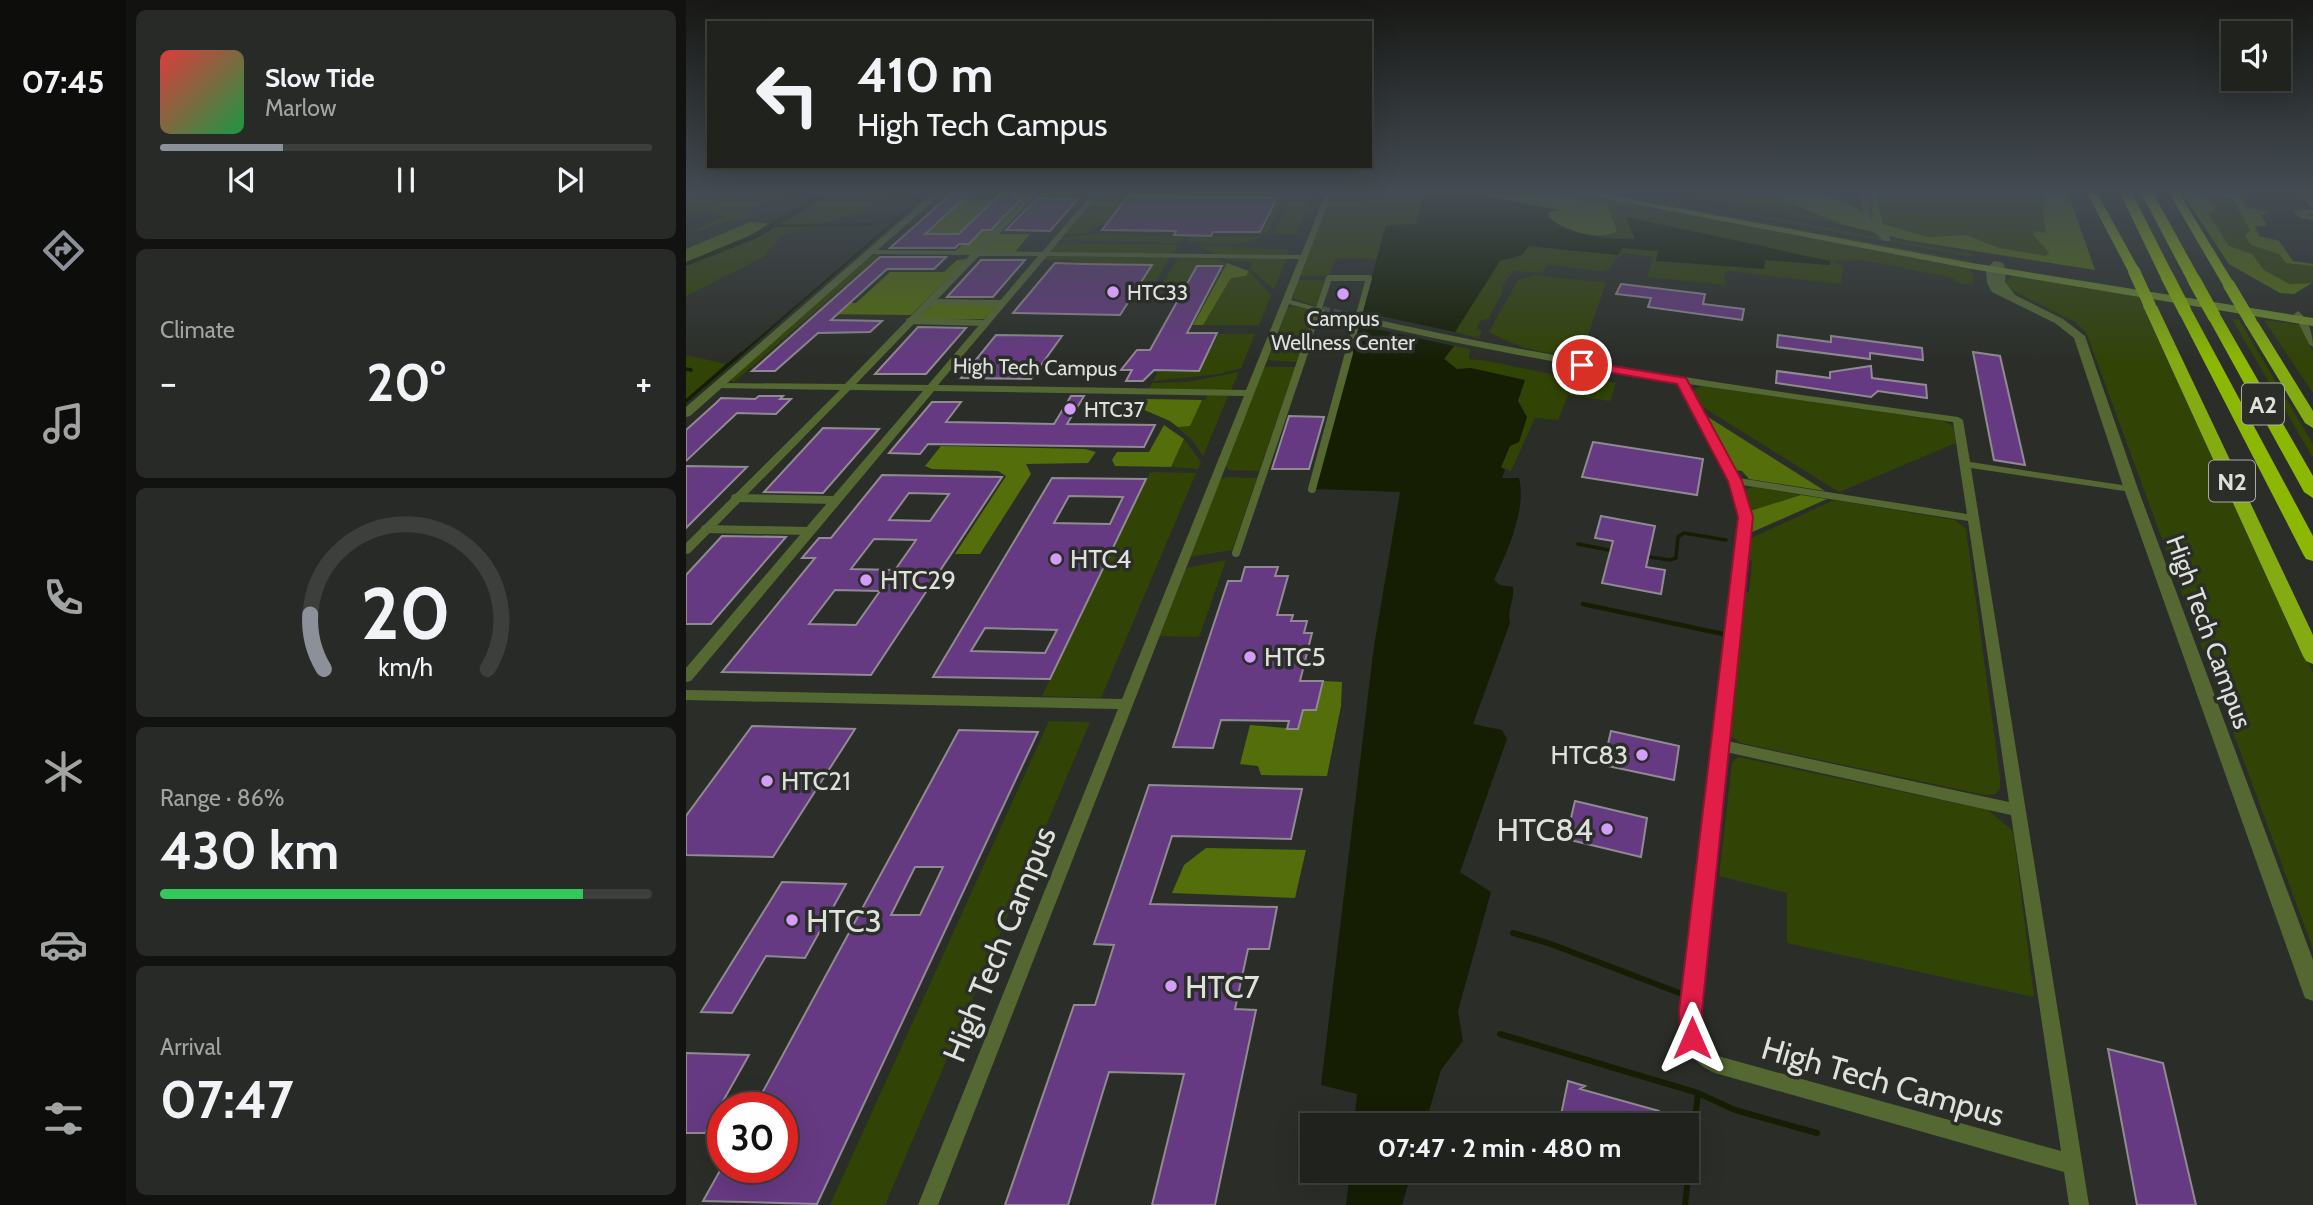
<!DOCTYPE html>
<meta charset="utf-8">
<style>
body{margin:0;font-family:Cabin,sans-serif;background:#282a27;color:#f1f3f6;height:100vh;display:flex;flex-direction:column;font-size:26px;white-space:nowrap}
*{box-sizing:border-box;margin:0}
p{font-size:23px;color:#a2a4a4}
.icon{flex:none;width:38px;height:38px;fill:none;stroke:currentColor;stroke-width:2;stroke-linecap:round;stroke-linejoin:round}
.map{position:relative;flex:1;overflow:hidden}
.sheet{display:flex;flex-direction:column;gap:10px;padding:10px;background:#121310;width:560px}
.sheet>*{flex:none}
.top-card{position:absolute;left:21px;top:21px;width:665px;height:147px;border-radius:0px;box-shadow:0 7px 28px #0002,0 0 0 2px #3d3f3c;background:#20221e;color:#f1f3f6;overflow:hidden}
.buttons{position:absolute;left:1535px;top:21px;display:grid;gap:14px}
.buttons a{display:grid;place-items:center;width:70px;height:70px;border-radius:0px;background:#20221e;box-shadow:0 7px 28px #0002,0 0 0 2px #3d3f3c;font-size:35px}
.speed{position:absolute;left:21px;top:1092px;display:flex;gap:14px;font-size:35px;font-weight:700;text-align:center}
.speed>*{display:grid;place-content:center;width:91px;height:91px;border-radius:50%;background:#20221e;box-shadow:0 7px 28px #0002,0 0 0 2px #3d3f3c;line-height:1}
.speed .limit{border:10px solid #d22;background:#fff;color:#111}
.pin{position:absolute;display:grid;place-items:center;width:60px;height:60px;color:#fff;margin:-30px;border:4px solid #fff;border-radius:50%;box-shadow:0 2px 7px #0007}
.me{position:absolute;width:77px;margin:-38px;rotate:0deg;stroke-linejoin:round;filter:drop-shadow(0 0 5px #0008)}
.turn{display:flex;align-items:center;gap:24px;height:147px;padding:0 35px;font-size:32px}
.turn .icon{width:91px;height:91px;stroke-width:2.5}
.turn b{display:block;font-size:49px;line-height:60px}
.big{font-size:52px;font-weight:800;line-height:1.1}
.sheet .widget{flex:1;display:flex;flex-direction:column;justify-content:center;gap:10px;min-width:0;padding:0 24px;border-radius:10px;background:#282a27}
.sheet .dial{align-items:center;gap:0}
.dial svg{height:182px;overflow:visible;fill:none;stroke:#3d3f3c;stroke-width:7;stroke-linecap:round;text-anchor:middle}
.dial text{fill:#f1f3f6;stroke:none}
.song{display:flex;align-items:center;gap:21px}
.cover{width:84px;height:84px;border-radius:10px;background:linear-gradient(135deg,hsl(0 70% 55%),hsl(140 70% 35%))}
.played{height:7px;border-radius:4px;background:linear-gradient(90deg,#8c9099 25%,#3d3f3c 25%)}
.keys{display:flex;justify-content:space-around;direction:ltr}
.heat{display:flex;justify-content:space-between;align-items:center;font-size:38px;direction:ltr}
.charge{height:10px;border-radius:5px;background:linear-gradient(90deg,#34c759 86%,#3d3f3c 0)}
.trip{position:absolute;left:614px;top:1113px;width:399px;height:70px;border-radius:0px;background:#20221e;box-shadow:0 7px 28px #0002,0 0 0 2px #3d3f3c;font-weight:800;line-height:70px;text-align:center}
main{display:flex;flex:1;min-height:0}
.tab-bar{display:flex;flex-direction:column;width:126px;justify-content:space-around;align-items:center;background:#0d0e0c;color:#a2a4a4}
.tab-bar .icon{width:49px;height:49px}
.tab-bar .current{color:#8c9099}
.tab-bar b{font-size:32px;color:#f1f3f6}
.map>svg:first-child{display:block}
.green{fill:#324306}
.forest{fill:#536e0a}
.water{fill:#151e03}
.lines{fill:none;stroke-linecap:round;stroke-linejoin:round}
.stream-far3{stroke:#151e03;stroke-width:2.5}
.stream-far2{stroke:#151e03;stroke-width:3.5}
.stream-far1{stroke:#151e03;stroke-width:4.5}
.stream{stroke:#151e03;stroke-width:6}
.building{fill:#663a82;stroke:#8f8b91;stroke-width:2;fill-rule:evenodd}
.minor-tunnel{stroke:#464943;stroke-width:8;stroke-dasharray:8 3.5;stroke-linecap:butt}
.pedestrian-far1{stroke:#556832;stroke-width:6}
.pedestrian{stroke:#556832;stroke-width:8}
.minor{fill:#556832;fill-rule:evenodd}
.tertiary{fill:#556832;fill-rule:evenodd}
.secondary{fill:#6c882c;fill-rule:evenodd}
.trunk{fill:#84ac12;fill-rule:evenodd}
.motorway{fill:#8cb803;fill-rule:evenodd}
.trunk-bridge{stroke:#84ac12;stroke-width:12}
.motorway-bridge{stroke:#8cb803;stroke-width:13}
.route{fill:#e11d48;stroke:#92132f;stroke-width:2}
.poi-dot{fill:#d49cfb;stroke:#2b2e28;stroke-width:2.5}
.labels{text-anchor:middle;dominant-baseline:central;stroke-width:7;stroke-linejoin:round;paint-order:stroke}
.far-poi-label{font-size:21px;fill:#dfe1dd;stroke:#2b2e28;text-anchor:start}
.far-street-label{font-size:21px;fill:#dfe1dd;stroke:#2b2e28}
.shield{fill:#2b2e28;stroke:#a9aba7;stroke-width:2}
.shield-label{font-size:24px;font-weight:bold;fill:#dfe1dd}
.poi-label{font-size:26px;fill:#dfe1dd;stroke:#2b2e28;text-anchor:start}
.street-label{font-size:26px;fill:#dfe1dd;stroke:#2b2e28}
.near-poi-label{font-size:32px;fill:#dfe1dd;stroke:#2b2e28;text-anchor:start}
.near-street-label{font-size:32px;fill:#dfe1dd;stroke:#2b2e28}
</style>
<main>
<nav class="tab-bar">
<b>07:45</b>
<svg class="icon current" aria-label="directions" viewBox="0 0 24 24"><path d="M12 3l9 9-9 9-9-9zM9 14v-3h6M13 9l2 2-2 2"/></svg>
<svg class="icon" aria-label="music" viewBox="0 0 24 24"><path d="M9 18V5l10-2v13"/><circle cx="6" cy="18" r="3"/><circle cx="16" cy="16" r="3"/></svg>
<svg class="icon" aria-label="phone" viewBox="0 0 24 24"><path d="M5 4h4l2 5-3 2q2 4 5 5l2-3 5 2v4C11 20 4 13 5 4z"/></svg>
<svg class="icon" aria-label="climate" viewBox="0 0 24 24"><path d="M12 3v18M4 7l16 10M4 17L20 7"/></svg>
<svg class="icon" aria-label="car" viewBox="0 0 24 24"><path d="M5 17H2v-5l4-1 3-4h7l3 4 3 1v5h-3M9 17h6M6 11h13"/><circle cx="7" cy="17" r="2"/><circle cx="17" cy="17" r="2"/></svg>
<svg class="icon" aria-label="filters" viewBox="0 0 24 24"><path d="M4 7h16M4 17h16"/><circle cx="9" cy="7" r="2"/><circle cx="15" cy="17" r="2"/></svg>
</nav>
<section class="sheet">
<div class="widget">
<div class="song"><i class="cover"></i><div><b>Slow Tide</b><p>Marlow</p></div></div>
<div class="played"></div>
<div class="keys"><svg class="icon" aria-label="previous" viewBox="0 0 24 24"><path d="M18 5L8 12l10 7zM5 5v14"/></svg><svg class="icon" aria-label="pause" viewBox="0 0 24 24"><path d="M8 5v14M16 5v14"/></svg><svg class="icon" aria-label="next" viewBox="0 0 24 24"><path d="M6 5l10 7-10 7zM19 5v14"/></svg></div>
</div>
<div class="widget"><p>Climate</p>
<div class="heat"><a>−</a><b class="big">20°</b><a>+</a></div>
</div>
<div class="widget dial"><svg viewBox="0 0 100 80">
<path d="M14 69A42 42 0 1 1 86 69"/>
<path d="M14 69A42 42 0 0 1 8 45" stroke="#8c9099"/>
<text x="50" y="56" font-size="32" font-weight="700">20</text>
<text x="50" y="72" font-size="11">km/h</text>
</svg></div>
<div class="widget"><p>Range · 86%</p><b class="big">430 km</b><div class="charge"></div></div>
<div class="widget"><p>Arrival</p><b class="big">07:47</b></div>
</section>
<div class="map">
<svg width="1627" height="1205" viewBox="0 0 1627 1205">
<rect width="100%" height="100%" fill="#2b2e28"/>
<!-- green -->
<path class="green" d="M0,193H107L96,201H84L62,211L60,214H72C60,221 56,218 44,220C30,222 20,234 5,231L39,216L14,211L0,213V209L6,207V204L0,205Z
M146,193H213L174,212L96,235L76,258L0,296V266L71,238Z
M412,193L603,194L580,234H528L576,233L592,198L442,196L420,223L412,224L401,233L378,234Z
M645,193H738L730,224L700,225L691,259L650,258L643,276H610Z
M858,193H888L1283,269L1288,275L1287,285L1271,283L1267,278L1178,260L1146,261L1157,266L1155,284L1043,271L1038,274L1040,285L961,277L967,257L938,253L928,261L924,269L916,271L862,265L856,273L828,271L816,286L817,291L802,319L795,320L790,329L796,331L793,338L769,332L814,261L829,258L843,246L932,255L935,248L972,251L971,260L1078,268L1079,260L1144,265L1081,249L1080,246L941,217L950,239L916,238L927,235L922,206Z
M905,193H918L1285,261V264Z
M987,193H1080L1158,225Z
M1182,193H1376L1401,265L1279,248L1184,222Z
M1509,193H1537L1539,197L1547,199L1565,230L1560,235L1565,245L1593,254L1600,263L1627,266V283L1605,284L1578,270L1566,254L1543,246L1523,215L1530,210L1523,198Z
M607,194H627L610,234H588Z
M1049,211L1286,254L1285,257L1048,213Z
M412,234L498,237L494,243L374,240L377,237Z
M578,236L555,244L501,242L504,237Z
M371,243L494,245L487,254L363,252Z
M509,245L604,250L601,255L530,254Z
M195,254L48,382L44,380L185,256Z
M362,256L484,257L468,284H455L466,265L395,264L385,260H356Z
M492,258L531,259L541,263L538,266L511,265L499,285L476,284Z
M537,258L600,259L588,289L564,269L566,262L543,261Z
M563,271L585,295L573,325H517L545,278L560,276Z
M849,275L920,283L897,349C870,361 828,346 803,332L832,280Z
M1327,276L1451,294L1627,673V949L1400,332L1389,322L1322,288L1319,281Z
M612,280H639L630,306L606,298Z
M606,306L629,311L611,362L582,360L601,309Z
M1546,319L1553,320L1627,444V458Z
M1578,320L1614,325L1627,352V393Z
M533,334H569L555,368L532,374L467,381L472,372H513Z
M768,346L784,349L783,359L801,361C828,366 853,372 879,377C897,381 912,379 930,383L924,401L882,395L872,420L849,418L825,471L815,467L824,446L833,442L841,417L785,368L771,370L758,358Z
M0,355L40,364L0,399Z
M580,367H609L573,471L543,470L539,465L577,368Z
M553,372L545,390L463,389L466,383L501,382Z
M1015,386L1258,421L1267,426L1270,443L1153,492L1012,404L1006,391Z
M522,395L542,396L517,456L506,440L484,421L454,407L458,399L519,400Z
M498,439L515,462L512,469L485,467Z
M464,472L510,473L415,698L356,696Z
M542,477L571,478L546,550L503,557L534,479Z
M1067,487L1115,495L1064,511L1057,490Z
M1148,500L1269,520L1280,529L1314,777V788L1310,794L1299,795L1055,743L1044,736L1057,592H1063L1066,561L1061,559L1063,539Z
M540,560L513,637L474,636L500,568Z
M363,721L404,722L199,1205H144Z
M1052,757L1302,810L1327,831L1348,997L1101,943V893L1033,876L1046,763Z"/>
<!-- forest -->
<path class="forest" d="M334,193H345L288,252L269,251L276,245H283L293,234L241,233L264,212L245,211L258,199L307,200L292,215H312Z
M784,193H858L922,205L931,231C917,243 872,229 862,216L863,212L870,210Z
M1080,193C1117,193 1155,190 1183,218H1187L1184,193H1195L1190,201L1197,224L1242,237L1280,235L1313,248L1360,256L1363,253L1347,234L1350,231L1360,233L1357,211L1360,198L1358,193H1382L1409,270L1220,240L1158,225Z
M1496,193H1509L1523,198L1530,210L1523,215L1543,246L1566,254L1578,270L1604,284L1626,283L1608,294L1594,293L1543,264Z
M1537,193H1552L1562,208L1585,212L1575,215L1581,226H1569L1573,236L1593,241L1607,261L1627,264V266L1600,263L1593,254L1565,245L1559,236L1564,230L1547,199L1539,197Z
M64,222L85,224L52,242L0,262V249Z
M313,234H344L329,252L295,251Z
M281,259L225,315L130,314L143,303H170L204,272H258L271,260Z
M541,263L563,271L560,276L545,278L517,325H507Z
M246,305H311L298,319L231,320Z
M458,399L516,400L504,426L492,427L484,421L456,409L454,407Z
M1018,416L1022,417L1139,491L1063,479L1056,471L1046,470Z
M478,425L498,439L485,467L429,466L426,460L431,452H463Z
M255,446L399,449L410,452L402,463L340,464L345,474L294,554H269L320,476L312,471L246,469L239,466Z
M1115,495L1141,499L1064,533V511Z
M637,681L656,682L655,706L641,776L575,775L572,766L554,764L564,725L612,729L617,710H630Z
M520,848L620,850L609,898L486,893L498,865Z"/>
<!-- water -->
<path class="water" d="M134,193H146L71,238L0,266V262L65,235Z
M738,193H784L873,210L863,212L862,216C875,234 927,241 949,239L940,217L1144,261V265L1079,260L1078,269L970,261L972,251L936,248L932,255L843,246L836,255L814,261L769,332L676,312L700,225L730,224Z
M672,325L768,346L758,359L771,369L785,368L839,380L832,401L841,417L833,442L824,446L815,467L819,470L816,478H833C841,508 821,553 808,580L814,585L827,587C829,600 821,609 824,623L787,724L816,730L821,739L774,872L805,892L772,1011L777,1041L755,1070L739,1125H668L671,1094L635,1085L688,646L714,492L628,489Z
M664,1171H726L716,1205H660Z"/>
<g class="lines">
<!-- stream-far3 -->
<path class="stream-far3" d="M87,226L187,224
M54,355L242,193"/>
<!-- stream-far2 -->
<path class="stream-far2" d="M0,369L5,370
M0,401L56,353
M892,544L928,551
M957,556L984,560L990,558L992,537L998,533L1040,540"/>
<!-- stream-far1 -->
<path class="stream-far1" d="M897,604L1037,634"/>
<!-- stream -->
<path class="stream" d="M827,933L862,943L996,994
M814,1034L1012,1093L1049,1110L1131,1133
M999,1205L1012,1093"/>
</g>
<!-- building -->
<path class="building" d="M266,193H284L239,234H273L315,193H333L328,198H336L305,230H296L283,244H273L269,248H204Z
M442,196L540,197L591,198L574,232H527L525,236L488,235L490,231L416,230Z
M351,198L392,199L364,231L320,230Z
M194,257H260L248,269H201L145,320L196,321L184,332L132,333L89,371H66Z
M295,260H339L307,297H261Z
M369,263L397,264L466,265L434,315L327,313Z
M511,266H536L501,333H531L513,371L468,370L457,381H440L446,370H435L451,350H464Z
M935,284L1019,294L1017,304L1058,309L1056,320L962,307L965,298L930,294Z
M232,327L280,328L240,374H189Z
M310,335L376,336L345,379L275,378Z
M1092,335L1145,342V336L1236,348L1237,360L1184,353V359L1091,347Z
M1287,352L1314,356L1339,465L1308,460Z
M1185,366L1186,378L1240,385L1241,398L1192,391L1185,397L1090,383L1091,371L1144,378V372Z
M73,396H97L94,399H105L90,414L51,413L0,461V430L30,403L35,398L69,399Z
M385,396H398L381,424L469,425L458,447L242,444L234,454L203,453L246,402H275L260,422L368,424Z
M603,416L638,417L623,469H586Z
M137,428L193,429L137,493L78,492Z
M907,442L1017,459L1011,495L896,477Z
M0,466L61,467L0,528Z
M196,475L316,477L185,675L36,672L129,558H116L133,538H145ZM223,493L263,494L244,521L203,520ZM188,539L230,540L209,570L165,569ZM149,590L194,591L170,625L123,624Z
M366,478L460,479L364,679L247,677ZM383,496L437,497L424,524L368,523ZM299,628L371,630L359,653L285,651Z
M915,516L969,526L960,567L979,570L975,594L916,583L927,541L909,538Z
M36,536L100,537L25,624H0V575Z
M559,567H592L589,576H602L591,615H607L605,621H621L618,633H626L614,681H637L630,710H617L612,729H601L603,721L535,720L527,748L487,747L542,581H555Z
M66,726L169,729L87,857L0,855V816Z
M273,730L352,732L131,1204L17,1201L36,1167H96V1108H68ZM229,867H257L234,915H205Z
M925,731L993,746L988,780L917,765Z
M463,785L616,789L605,839L486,836L464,904L591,907L583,949H562L549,1009L570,1010L529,1205H466L498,1074L423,1072L382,1205H319L388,1005H409L428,945L408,944Z
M889,801L961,818L955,857L880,839Z
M96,882L160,884L119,958L80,956L46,1013L15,1012Z
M1422,1049L1477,1063L1510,1205H1451Z
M0,1053L63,1055L19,1133H0Z
M882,1081L899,1086L894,1089L973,1111L971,1125H873Z"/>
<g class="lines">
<!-- minor-tunnel -->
<path class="minor-tunnel" d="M636,310L666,317"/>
<!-- pedestrian-far1 -->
<path class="pedestrian-far1" d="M242,302L316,303
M223,321L299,323
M617,355L643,278H683L662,355"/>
<!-- pedestrian -->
<path class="pedestrian" d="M626,489L663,353
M49,498L148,500
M19,529L122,531
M550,553L618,353"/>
<!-- minor -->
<path class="minor" d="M345,193H352L297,251L356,252L407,193H413L364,252L615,255L640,193H646L605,300L640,310L636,313L603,304L252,1205H232L432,709L0,700V690L436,699L558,396L248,391L5,681L0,682V668L237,391L164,390L4,553L0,554V543L154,390L32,388L29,387V383L159,384L284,255L184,254H181V250L289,251ZM293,256H352L242,385L170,384ZM361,256L613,259L560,390L252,385Z
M1176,193H1182L1185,222L1204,237V241H1198L1177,223Z
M1621,193H1627V195L1622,197L1627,202V208L1615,196Z
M1612,210H1627V214H1619L1627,216V220L1614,218L1608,212Z
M1612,311C1622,318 1627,334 1627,347L1623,344L1608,314Z
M666,314C866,360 1069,389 1272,417L1277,420L1284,462L1449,487L1450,489L1449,491L1445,492L1285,468L1403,1205H1383L1378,1172L1029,1073C1007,1064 1000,1048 994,1026L1053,517L1044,481L992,383C882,365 772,345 663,319V315ZM1002,384L1267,422L1281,514L1053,478ZM1056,485L1282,521L1323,802L1041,741L1065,517ZM1040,752L1325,815L1375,1151L1032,1056C1020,1048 1015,1039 1012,1026Z"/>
<!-- tertiary -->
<path class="tertiary" d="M247,193H256L4,416L0,417V407Z
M1308,261L1317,263L1320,271L1319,282L1329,295L1377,319L1399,336L1452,489L1627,960V1001L1619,998L1616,990L1438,489L1388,338L1369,323L1306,292L1301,283L1300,269Z"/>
<!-- secondary -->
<path class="secondary" d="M891,193H911L1280,262L1627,318V326L1280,268Z"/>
<!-- trunk -->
<path class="trunk" d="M1401,193H1411L1454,271L1452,274H1444L1442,271Z
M1483,193H1493L1549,285L1547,288L1543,289L1537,285Z
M1464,302L1471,306L1627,635V664L1620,661L1617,656L1457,306Z
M1565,318L1572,322L1627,411V428L1619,423L1558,322Z"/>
<!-- motorway -->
<path class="motorway" d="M1434,193H1446L1488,276L1486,279L1481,280L1474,276Z
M1455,193H1467L1515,280L1513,283H1503L1501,280Z
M1499,307L1506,311L1627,536V561L1620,559L1617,554L1492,311Z
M1528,312L1535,316L1627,476V498L1618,492L1521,316Z"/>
<!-- trunk-bridge -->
<path class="trunk-bridge" d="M1448,271L1464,306
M1543,285L1565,322"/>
<!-- motorway-bridge -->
<path class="motorway-bridge" d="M1481,276L1499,311
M1508,280L1528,316"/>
</g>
<!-- sky -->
<linearGradient id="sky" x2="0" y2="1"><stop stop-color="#181916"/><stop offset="0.53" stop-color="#444c53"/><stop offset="1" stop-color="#444c53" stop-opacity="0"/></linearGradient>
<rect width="1627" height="362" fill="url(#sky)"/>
<!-- route -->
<path class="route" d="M896,361L1000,378L1056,481L1067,517L1016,1011L1017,1038L1014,1046L1006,1049L997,1046L994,1038L993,1011L1052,517L1042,481L991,384L891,367V362Z"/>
<!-- markers -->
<g class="poi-dot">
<circle cx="427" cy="292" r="7"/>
<circle cx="657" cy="294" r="7"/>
<circle cx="384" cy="409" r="7"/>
<circle cx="370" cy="559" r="7"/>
<circle cx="180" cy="580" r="7"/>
<circle cx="564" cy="657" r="7"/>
<circle cx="956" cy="755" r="7"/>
<circle cx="81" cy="781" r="7"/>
<circle cx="921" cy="829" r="7"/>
<circle cx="106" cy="920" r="7"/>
<circle cx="485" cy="986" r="7"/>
</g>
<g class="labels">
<!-- far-poi labels -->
<g class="far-poi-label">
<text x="441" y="292">HTC33</text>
<text x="657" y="318" text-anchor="middle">Campus<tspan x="657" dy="24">Wellness Center</tspan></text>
<text x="398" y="409">HTC37</text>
</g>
<!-- far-street labels -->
<g class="far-street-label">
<text transform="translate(349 367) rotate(1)">High Tech Campus</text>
</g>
<!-- shield labels -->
<g class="shield">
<rect x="1556" y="383.5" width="42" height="41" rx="5"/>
<rect x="1523" y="460.5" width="46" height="41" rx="5"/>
</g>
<g class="shield-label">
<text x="1577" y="404">A2</text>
<text x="1546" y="481">N2</text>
</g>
<!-- poi labels -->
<g class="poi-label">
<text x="384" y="559">HTC4</text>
<text x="194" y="580">HTC29</text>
<text x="578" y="657">HTC5</text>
<text x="942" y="755" text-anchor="end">HTC83</text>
<text x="95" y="781">HTC21</text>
</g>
<!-- street labels -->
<g class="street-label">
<text transform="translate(1523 632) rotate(70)">High Tech Campus</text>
</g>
<!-- near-poi labels -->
<g class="near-poi-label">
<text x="907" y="829" text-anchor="end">HTC84</text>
<text x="120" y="920">HTC3</text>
<text x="499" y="986">HTC7</text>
</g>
<!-- near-street labels -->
<g class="near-street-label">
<text transform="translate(313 944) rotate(-68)">High Tech Campus</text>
<text transform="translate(1197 1081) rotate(16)">High Tech Campus</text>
</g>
</g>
</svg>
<div class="buttons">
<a><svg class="icon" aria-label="sound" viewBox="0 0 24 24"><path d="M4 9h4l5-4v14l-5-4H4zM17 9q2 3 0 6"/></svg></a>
</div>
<div class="speed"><div class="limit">30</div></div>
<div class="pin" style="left:896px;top:365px;background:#d93025"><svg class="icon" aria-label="arrive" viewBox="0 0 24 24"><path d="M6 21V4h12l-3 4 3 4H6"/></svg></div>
<svg class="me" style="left:1006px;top:1038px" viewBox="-20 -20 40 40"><path d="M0-17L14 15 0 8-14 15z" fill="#e11d48" stroke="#fff" stroke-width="4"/></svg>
<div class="trip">07:47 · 2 min · 480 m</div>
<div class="top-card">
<div class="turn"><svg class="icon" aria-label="left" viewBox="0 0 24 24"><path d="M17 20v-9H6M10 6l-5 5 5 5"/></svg><div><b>410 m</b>High Tech Campus</div></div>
</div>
</div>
</main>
